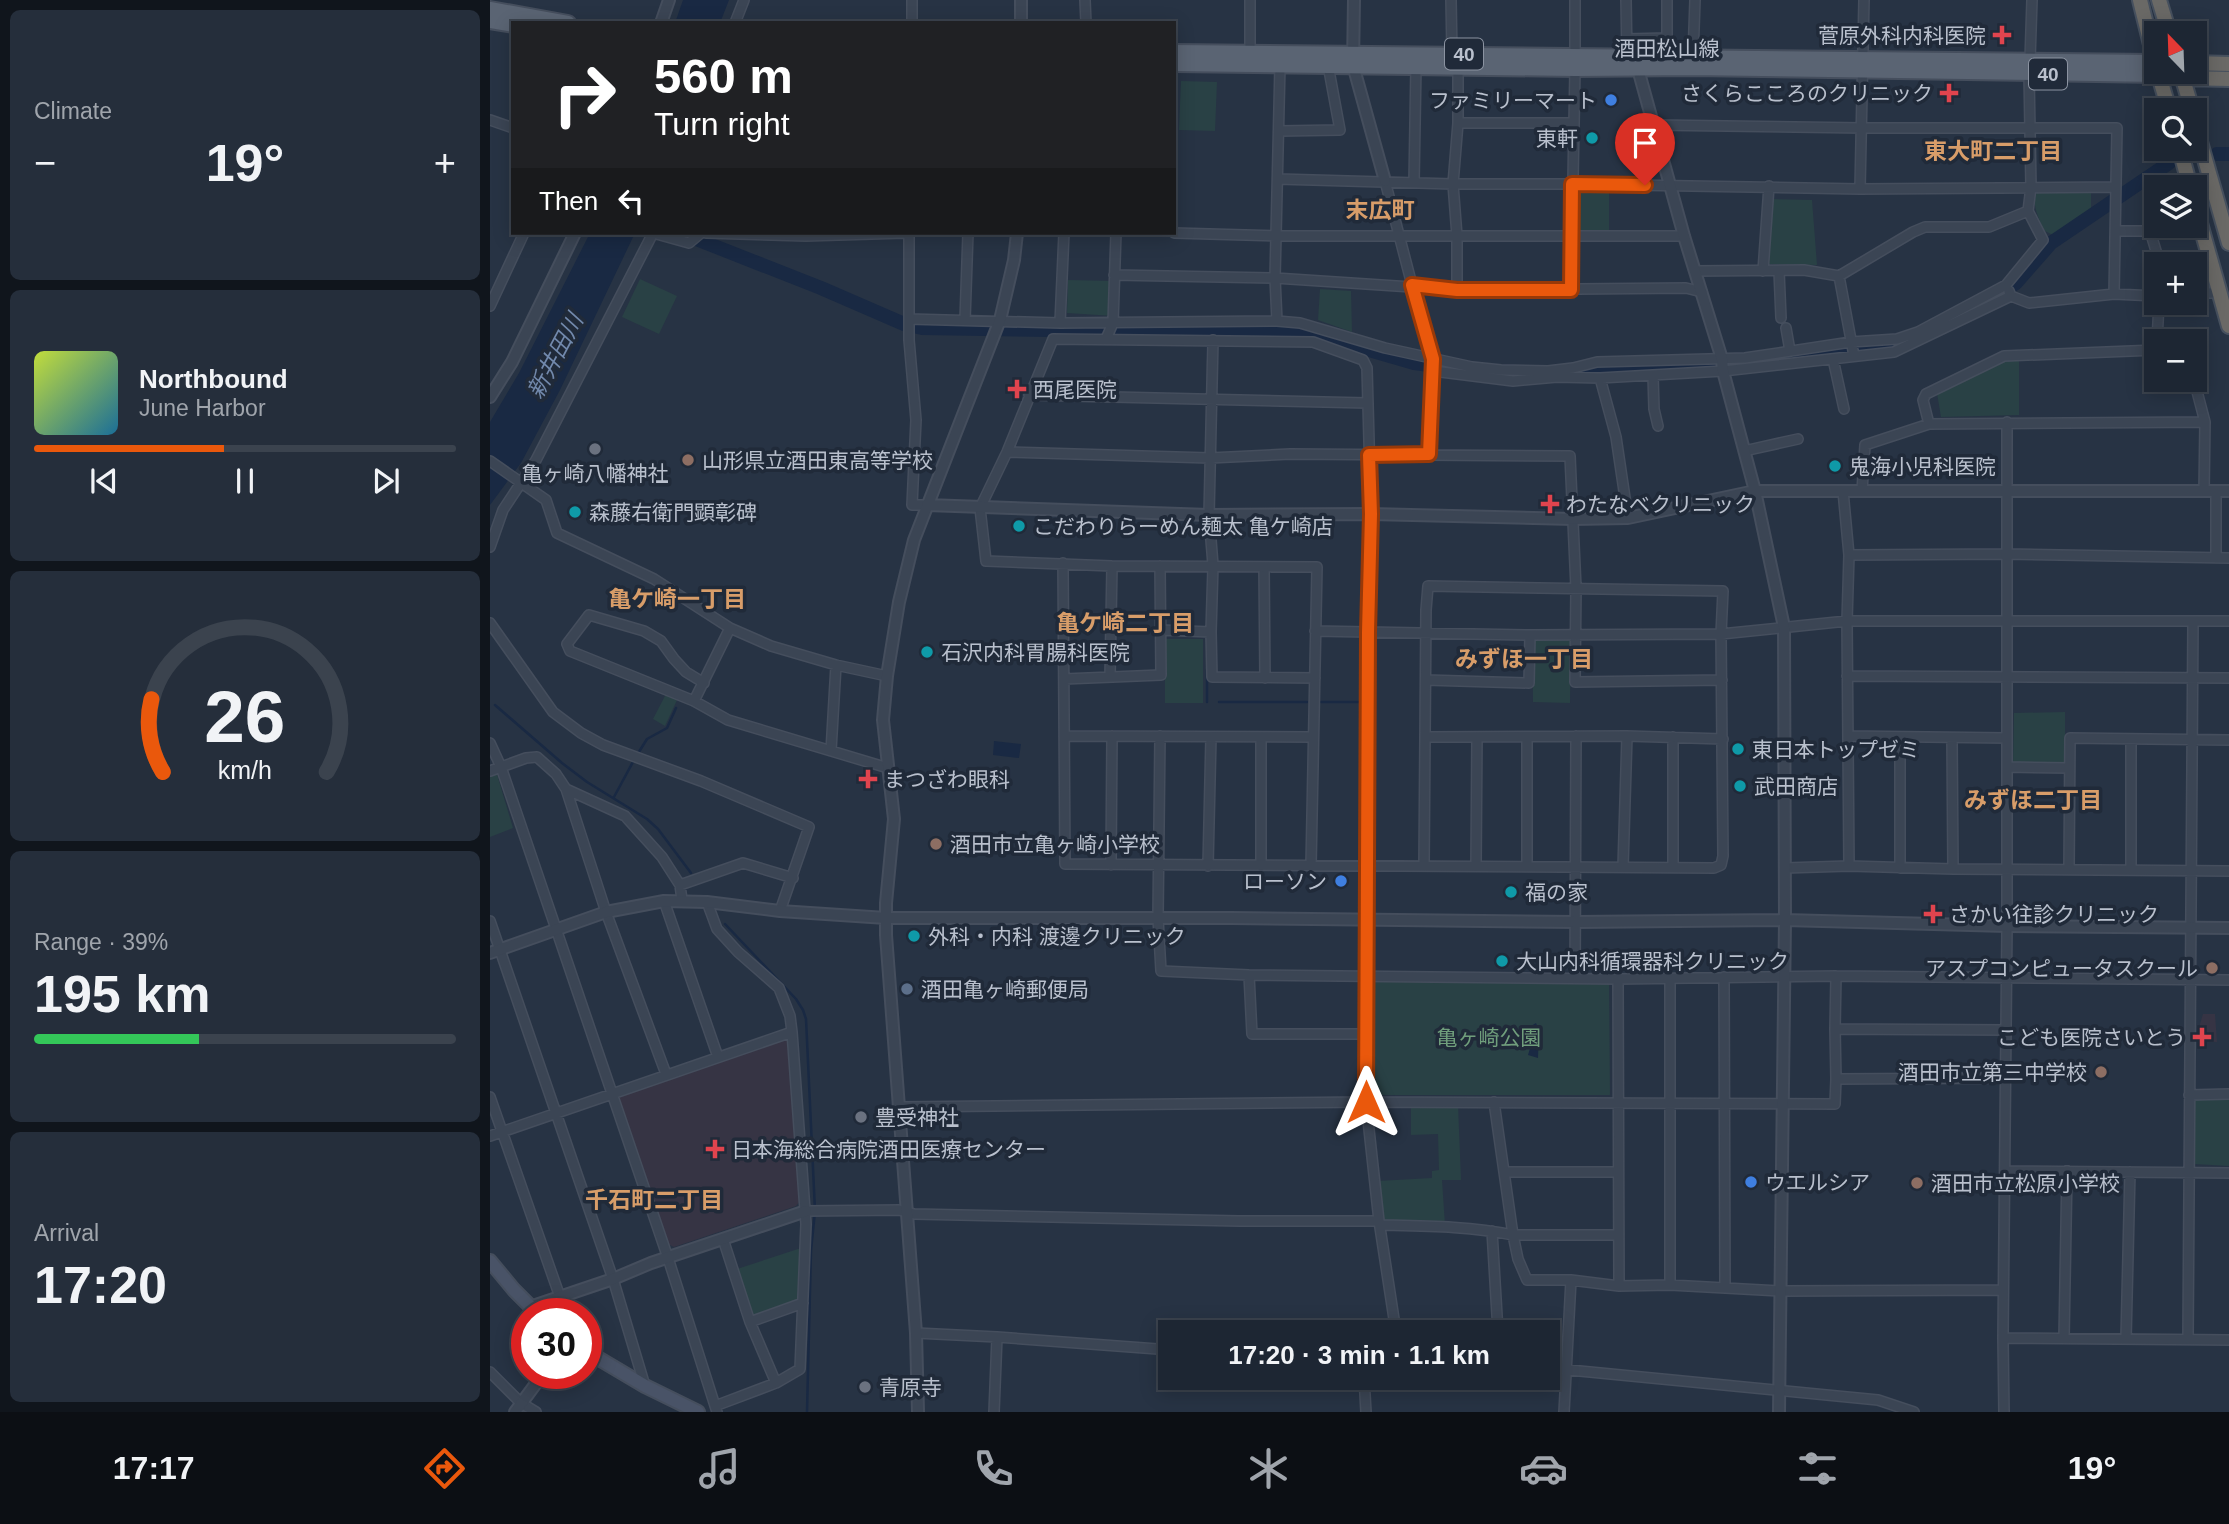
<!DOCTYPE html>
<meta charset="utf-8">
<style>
body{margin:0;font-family:Arial,"Noto Sans JP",sans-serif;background:#252e3b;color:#f1f3f6;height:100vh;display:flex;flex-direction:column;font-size:26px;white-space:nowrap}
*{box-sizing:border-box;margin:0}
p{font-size:23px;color:#a0a5ac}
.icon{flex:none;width:38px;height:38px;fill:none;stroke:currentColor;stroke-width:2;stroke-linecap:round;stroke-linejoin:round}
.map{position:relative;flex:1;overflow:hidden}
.details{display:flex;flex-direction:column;gap:10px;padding:10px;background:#10151c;width:490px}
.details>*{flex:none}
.guide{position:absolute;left:21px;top:21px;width:665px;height:214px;border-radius:0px;box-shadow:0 4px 18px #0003,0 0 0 2px #3b434e;background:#202124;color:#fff;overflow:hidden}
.needle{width:46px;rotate:337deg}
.buttons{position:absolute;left:1654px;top:21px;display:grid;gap:14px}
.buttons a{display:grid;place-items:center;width:63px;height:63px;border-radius:0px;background:#1d2633;box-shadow:0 4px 18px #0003,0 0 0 2px #3b434e;font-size:35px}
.speed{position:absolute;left:21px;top:1298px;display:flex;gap:14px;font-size:35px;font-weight:700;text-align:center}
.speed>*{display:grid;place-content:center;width:91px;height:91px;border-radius:50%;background:#1d2633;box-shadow:0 4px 18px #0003,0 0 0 2px #3b434e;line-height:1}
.speed .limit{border:10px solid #d22;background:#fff;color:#111}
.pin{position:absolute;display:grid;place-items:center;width:60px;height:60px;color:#fff;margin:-72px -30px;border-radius:50% 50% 50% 0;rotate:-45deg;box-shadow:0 0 7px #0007}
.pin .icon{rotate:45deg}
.me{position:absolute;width:77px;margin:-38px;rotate:0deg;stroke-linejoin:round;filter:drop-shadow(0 0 5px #0008)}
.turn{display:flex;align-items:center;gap:24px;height:147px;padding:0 28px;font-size:32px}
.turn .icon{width:91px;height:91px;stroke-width:2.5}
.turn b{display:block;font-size:49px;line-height:60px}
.then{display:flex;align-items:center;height:66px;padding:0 28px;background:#0003;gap:14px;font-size:26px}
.big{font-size:52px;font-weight:700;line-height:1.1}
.details .widget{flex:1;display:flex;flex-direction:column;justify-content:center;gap:10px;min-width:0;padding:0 24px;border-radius:10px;background:#252e3b}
.details .dial{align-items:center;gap:0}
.dial svg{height:182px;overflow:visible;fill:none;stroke:#3b434e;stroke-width:7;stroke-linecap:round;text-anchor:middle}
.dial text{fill:#f1f3f6;stroke:none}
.song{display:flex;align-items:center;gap:21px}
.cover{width:84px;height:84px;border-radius:10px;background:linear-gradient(135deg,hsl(70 70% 55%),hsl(200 70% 35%))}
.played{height:7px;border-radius:4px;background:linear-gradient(90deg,#ea580c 45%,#3b434e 45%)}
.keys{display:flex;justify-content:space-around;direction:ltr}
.heat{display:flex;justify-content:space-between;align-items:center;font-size:38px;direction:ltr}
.charge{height:10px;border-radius:5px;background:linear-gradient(90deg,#34c759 39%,#3b434e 0)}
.trip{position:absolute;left:668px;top:1320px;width:402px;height:70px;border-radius:0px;background:#1d2633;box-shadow:0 4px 18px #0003,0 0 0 2px #3b434e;font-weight:700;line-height:70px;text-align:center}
.tab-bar{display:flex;height:112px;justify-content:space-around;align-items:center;background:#0c0f14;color:#a0a5ac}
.tab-bar .icon{width:49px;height:49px}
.tab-bar .active{color:#ea580c}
.tab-bar b{font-size:32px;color:#f1f3f6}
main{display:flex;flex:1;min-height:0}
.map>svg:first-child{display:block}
.medical{fill:#363444}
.green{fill:#294145}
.water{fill:#192943}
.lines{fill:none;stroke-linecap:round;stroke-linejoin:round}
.stream{stroke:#192943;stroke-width:2.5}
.river{stroke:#192943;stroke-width:14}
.minor-casing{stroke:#454e5d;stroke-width:12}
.tertiary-casing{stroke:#454e5d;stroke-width:14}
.secondary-casing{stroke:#454e5d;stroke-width:16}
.primary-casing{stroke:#454e5d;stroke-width:18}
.trunk-casing{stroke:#46505e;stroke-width:18}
.minor{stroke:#3b4554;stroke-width:9}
.tertiary{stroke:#3b4554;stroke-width:10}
.secondary{stroke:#495367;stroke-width:12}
.primary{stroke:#5a6473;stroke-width:14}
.trunk{stroke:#6a6966;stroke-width:14}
.route-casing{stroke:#983908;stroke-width:18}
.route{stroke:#ea580c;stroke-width:12}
.health-dot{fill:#e0444e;stroke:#202a39;stroke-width:2.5}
.shop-dot{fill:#3f7fe0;stroke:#202a39;stroke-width:2.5}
.culture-dot{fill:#0f9aa8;stroke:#202a39;stroke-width:2.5}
.worship-dot{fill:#6b7280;stroke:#202a39;stroke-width:2.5}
.education-dot{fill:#8d6e63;stroke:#202a39;stroke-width:2.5}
.service-dot{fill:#5c6f8a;stroke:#202a39;stroke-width:2.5}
.labels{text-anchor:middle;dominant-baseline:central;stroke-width:7;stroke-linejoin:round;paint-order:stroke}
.shield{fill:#202a39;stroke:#8b93a1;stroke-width:2}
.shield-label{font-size:19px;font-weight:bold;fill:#b9c0cd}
.poi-label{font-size:21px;fill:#b9c0cd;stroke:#202a39;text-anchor:start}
.street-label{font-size:21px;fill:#b9c0cd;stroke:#202a39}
.park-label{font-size:21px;fill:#709e7c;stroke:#202a39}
.neighbourhood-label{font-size:23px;font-weight:bold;fill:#d89d69;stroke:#202a39}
.water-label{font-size:23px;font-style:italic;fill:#7289ac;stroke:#202a39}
</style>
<main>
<section class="details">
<div class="widget"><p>Climate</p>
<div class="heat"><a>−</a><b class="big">19°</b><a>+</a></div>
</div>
<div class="widget">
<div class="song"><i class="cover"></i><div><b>Northbound</b><p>June Harbor</p></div></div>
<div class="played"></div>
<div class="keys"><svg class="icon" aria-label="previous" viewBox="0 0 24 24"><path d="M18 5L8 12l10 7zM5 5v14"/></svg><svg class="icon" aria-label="pause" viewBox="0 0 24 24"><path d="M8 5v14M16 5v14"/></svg><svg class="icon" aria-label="next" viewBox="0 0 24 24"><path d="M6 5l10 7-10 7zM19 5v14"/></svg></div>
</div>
<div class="widget dial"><svg viewBox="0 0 100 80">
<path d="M14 69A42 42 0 1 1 86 69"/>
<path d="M14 69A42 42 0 0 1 9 37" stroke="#ea580c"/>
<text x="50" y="56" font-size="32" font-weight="700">26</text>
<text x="50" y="72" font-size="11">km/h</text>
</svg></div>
<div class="widget"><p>Range · 39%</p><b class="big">195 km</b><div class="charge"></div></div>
<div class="widget"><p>Arrival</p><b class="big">17:20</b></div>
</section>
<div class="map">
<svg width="1739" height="1412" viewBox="0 0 1739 1412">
<rect width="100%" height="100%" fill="#273344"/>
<!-- medical -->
<path class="medical" d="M1713,1014H1725L1727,1042L1705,1041Z
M292,1037L297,1039L311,1200L306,1206L184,1247L178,1244L125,1097Z"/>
<!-- green -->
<path class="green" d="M691,81L727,82L725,131L689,130Z
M1088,187H1119V232H1088Z
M1548,191H1601V209L1563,235L1553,230C1549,217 1540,203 1548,191Z
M1280,199L1322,200L1327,265L1279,264Z
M150,279L187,296L169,334L132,317Z
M578,280L622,281L624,316L577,313Z
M830,289L861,291L862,332L828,320Z
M1515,360L1529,361V415L1451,417L1447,393Z
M675,639H713V703H675Z
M1042,639H1081L1080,703L1043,702Z
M176,694L187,700L175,726L163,719Z
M1575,712V764L1523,763L1524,713Z
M6,771L23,828L0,837V774Z
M880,977L1119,979L1120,1095H879Z
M1739,1097V1166L1704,1164L1705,1099Z
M921,1104H968L971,1180H952L955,1225L894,1224L888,1181L942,1178V1171L949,1170L948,1134L921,1135Z
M311,1248V1301L264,1317L247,1269Z"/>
<!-- water -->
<path class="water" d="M193,0H239L230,23H185Z
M100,233H145L70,390L31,463L0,505V422L29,373Z
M504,741L531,744L529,758L503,755Z
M1046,1023L1049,1030L1048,1058L1038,1055L1041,1045V1026Z"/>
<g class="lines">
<!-- stream -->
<path class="stream" d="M718,332V334
M718,347V360
M718,598V572
M717,702V670
M729,702H817
M831,702H873
M5,705L72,763L97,782L157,819L168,829L201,873
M147,755L157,739L177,728L186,708
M124,797L144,760
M235,924L306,999L313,1010L316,1019L325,1211L321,1250L317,1412"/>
<!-- river -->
<path class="river" d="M1727,154H1739
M191,233L331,288L414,324L432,328L824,334L924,363L995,372
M1506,294L1526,283L1561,243L1679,163
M1068,373L1251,365L1353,348L1389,346L1422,339L1435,332"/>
<!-- minor casing -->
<g class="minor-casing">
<path id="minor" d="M422,0V23
M595,0L596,23
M961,0L962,53
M1085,0V56
M1136,0L1137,57
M245,23L254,0
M1137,39L1177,38V0
M760,53V0
M1203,57L1205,0
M1540,60L1542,0
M0,120L23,128
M968,123H1083
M1163,125L1372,128H1627L1624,294
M790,131L850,130L838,65
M788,179L963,184H1082L1370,189L1626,187
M895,181L922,285L943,359L939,454
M924,182L926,66
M1370,189L1374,0
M1627,231H1660L1670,264
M163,233L199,243L211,233
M216,233L316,236L415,233
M419,233V340L426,420L422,505H437
M684,233L787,236H1194
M1205,271L1314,270L1349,276L1423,232L1435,227H1499L1538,211
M1273,271L1279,186
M1289,271L1291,318
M624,275L785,278L967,290L1196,288L1212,292
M1349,276L1364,356
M967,290V236L963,184L968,123V67
M1081,290L1085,69
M1519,291L1521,296L1539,303L1624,294L1666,296
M1704,293H1730
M0,306L34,233
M419,319L570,323L787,321L810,323L895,348L982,367L1011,370L1058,371L1083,368L1107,362L1255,358L1361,342L1407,339L1428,332L1516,285L1553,240L1538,211L1541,187L1539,74
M475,320L478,233
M787,321L785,278L790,65
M570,323L574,233
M1296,328L1300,351
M616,339L623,323L626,233
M723,340L719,515L723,565L721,632L722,677L825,678
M1667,341L1669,303
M1343,359L1354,409
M943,371L1023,381L1067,377L1110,378L1233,371L1404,352L1521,296
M1163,375L1164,409L1168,426
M1110,378L1126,437L1138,518
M1704,380L1715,422L1714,491
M539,395L877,403
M1439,424L1433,400L1436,394L1514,356L1666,350
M1254,451L1308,439
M517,452L720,458L800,454L1080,456L1086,588L1085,682L1232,680
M0,461L56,500L67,533L164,579L240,628L281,646L346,665L397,676
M1353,491L1359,555L1357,621L1359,866
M1372,491L1375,445L1439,424L1715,422
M0,547L13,510L46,460L163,233
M1359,555L1517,554L1739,558
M1726,558V491
M573,563L575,864L1224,868L1231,865L1233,856L1231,634L1233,591L938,586L936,610L934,865
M774,567L775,678
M0,623L63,712L91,733L113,745L211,781L319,827L290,911
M670,630L721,632
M825,631L1040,635L1231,634L1357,621H1739
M1357,676L1739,678
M620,677L622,566
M574,679L671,675L670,566
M936,680L1039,683L1040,635
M214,683L196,672L184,659L171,641L154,631L99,615L77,644L80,651L204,701L238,720L398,768
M204,701L240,628
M574,736L822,737
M670,736L668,918L671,971L759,975L1128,979L1346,976L1739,980
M1358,736L1517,738
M771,737V866
M935,737L1137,736L1233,739
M1037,737V866
M1183,737V866
M1410,737V868
M1462,738L1463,869
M0,743L11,767L178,1258L227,1412
M341,751L346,665
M1517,767L1579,768
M0,771L36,758L47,757L66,774L76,789L116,912L176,1074
M76,789L135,816L172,857L190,885L192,900
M621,865L622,736
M718,866L721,737
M821,866L827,567L622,566L496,561L490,508L517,452L563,339L823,342L873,360L877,368L881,514L876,1102L889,1221L906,1332
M986,866L987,737
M1133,867L1137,736
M1295,868L1359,866L1463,869L1739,871
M1641,869V739
M1579,870L1580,738L1739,740
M190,885L253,863L303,878
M174,901L228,1057
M217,902L227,929L248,952L289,988L300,1016L302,1032L316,1224L310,1369L286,1383L225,1406
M0,921L123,1279L155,1386
M759,975L762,1034H877
M1234,977L1235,1288
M1085,978L1086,736
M1128,979L1129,1286
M1345,1029L1346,976
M1346,1079L1345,1029L1516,1030
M1699,1095L1739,1094
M0,1097L70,1297
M1004,1102L1023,1235H1127
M408,1107L876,1102L1345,1104L1346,1079L1516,1078
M0,1136L302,1032
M1515,1171L1739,1173
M1015,1172H1128
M316,1211L409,1210L424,1214L749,1221H889
M890,1225C935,1226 980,1226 1023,1235L1028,1259L1037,1280H1081L1129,1286L1180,1285L1292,1291L1513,1290
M1002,1231L1008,1332
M233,1239L260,1322L286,1383
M1180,1285V978
M260,1322L313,1303
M426,1333L507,1337L681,1350
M1513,1338L1739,1340
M1574,1338L1577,1171
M1636,1339L1640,1172
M1698,1339L1703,622
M1059,1368L1388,1400L1424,1412
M0,1372L31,1403L46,1412
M874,1377L876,1412
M504,1412L507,1337
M1074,1412L1081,1280
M1514,1412L1513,1338L1517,926V422"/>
</g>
<!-- tertiary casing -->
<g class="tertiary-casing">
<path id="tertiary" d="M864,0L863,65L895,181
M171,23L179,0
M531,23V0
M1143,64L1148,69L1194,236L1232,359L1233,371L1265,491L1294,627L1295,920L1289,1412
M0,397L22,362L85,233
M437,505L719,515L881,514L1083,519L1138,518L1265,491H1739
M0,953L116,912L174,901L217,902L290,911L396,918H741L1087,922L1295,920L1517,926L1739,928
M40,1307L123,1279L161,1263L316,1211
M25,1412L53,1374
M428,1412L426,1333L396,935V903L404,819L393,720L397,676L409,602L424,540L510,320L524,260L527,233"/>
</g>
<!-- secondary casing -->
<g class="secondary-casing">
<path id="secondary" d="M0,1261L24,1290L48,1314
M96,1351L155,1386L208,1412"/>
</g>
<!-- primary casing -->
<g class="primary-casing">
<path id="primary" d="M0,9L78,23
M0,21L23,25
M684,52L1665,62
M684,64L1085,69L1203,68L1669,75"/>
</g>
<!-- trunk casing -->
<g class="trunk-casing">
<path id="trunk" d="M1650,0L1666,65
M1669,0L1679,33
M1704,63L1739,64
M1668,72L1679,110
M1691,72L1702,110
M1669,75L1693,78L1739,79
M1704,121L1739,243
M1690,149L1700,187
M1704,202L1739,326"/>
</g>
<!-- minor -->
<use href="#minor" class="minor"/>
<!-- tertiary -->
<use href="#tertiary" class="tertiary"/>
<!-- secondary -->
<use href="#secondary" class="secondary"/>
<!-- primary -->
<use href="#primary" class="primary"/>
<!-- trunk -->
<use href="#trunk" class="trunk"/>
</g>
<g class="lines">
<!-- route casing -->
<g class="route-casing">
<path id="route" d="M876,1102L878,632L881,514L879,455L939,454L943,359L922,285L967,290H1081L1082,184L1155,185"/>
</g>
<!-- route -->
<use href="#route" class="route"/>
</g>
<!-- markers -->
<g class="health-dot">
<path d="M1508.5 24.5h7v7h7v7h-7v7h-7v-7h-7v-7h7z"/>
<path d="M1455.5 82.5h7v7h7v7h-7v7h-7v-7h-7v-7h7z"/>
<path d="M523.5 378.5h7v7h7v7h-7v7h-7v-7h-7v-7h7z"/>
<path d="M1056.5 493.5h7v7h7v7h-7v7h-7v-7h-7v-7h7z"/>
<path d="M374.5 768.5h7v7h7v7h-7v7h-7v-7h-7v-7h7z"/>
<path d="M1439.5 903.5h7v7h7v7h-7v7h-7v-7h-7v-7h7z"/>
<path d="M1708.5 1026.5h7v7h7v7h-7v7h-7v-7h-7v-7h7z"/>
<path d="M221.5 1138.5h7v7h7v7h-7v7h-7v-7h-7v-7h7z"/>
</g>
<g class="shop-dot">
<circle cx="1121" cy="100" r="7"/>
<circle cx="851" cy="881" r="7"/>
<circle cx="1261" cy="1182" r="7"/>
</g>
<g class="culture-dot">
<circle cx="1102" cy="138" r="7"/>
<circle cx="1345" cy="466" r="7"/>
<circle cx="85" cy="512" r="7"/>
<circle cx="529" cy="526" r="7"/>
<circle cx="437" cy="652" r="7"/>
<circle cx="1248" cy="749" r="7"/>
<circle cx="1250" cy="786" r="7"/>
<circle cx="1021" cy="892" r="7"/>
<circle cx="424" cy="936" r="7"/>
<circle cx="1012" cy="961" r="7"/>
</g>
<g class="worship-dot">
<circle cx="105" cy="449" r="7"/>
<circle cx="371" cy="1117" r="7"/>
<circle cx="375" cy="1387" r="7"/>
</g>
<g class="education-dot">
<circle cx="198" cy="460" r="7"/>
<circle cx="446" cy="844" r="7"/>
<circle cx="1722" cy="968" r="7"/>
<circle cx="1611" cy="1072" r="7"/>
<circle cx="1427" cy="1183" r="7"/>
</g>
<circle class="service-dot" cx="417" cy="989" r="7"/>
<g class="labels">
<!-- shield labels -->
<g class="shield">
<rect x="955" y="38.5" width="38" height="31" rx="5"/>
<rect x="1539" y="58.5" width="38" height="31" rx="5"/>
</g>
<g class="shield-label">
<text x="974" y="54">40</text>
<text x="1558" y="74">40</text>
</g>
<!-- poi labels -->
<g class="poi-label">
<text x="1496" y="35" text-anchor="end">菅原外科内科医院</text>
<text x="1443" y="93" text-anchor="end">さくらこころのクリニック</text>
<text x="1107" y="100" text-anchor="end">ファミリーマート</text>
<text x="1088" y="138" text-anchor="end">東軒</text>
<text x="543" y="389">西尾医院</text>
<text x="212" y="460">山形県立酒田東高等学校</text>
<text x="1359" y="466">鬼海小児科医院</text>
<text x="105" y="473" text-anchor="middle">亀ヶ崎八幡神社</text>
<text x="1076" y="504">わたなべクリニック</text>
<text x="99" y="512">森藤右衛門顕彰碑</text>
<text x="543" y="526">こだわりらーめん麺太 亀ケ崎店</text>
<text x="451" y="652">石沢内科胃腸科医院</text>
<text x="1262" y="749">東日本トップゼミ</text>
<text x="394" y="779">まつざわ眼科</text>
<text x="1264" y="786">武田商店</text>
<text x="460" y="844">酒田市立亀ヶ崎小学校</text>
<text x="837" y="881" text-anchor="end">ローソン</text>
<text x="1035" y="892">福の家</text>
<text x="1459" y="914">さかい往診クリニック</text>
<text x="438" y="936">外科・内科 渡邊クリニック</text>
<text x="1026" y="961">大山内科循環器科クリニック</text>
<text x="1708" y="968" text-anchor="end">アスプコンピュータスクール</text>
<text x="431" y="989">酒田亀ヶ崎郵便局</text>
<text x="1696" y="1037" text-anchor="end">こども医院さいとう</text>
<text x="1597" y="1072" text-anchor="end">酒田市立第三中学校</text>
<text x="385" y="1117">豊受神社</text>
<text x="241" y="1149">日本海総合病院酒田医療センター</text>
<text x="1275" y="1182">ウエルシア</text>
<text x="1441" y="1183">酒田市立松原小学校</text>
<text x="389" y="1387">青原寺</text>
</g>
<!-- street labels -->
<g class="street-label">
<text x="1177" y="48">酒田松山線</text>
</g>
<!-- park labels -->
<g class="park-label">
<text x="999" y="1037">亀ヶ崎公園</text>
</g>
<!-- neighbourhood labels -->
<g class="neighbourhood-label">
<text x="1503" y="151">東大町二丁目</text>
<text x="890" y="210">末広町</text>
<text x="187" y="599">亀ケ崎一丁目</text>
<text x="635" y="623">亀ケ崎二丁目</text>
<text x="1034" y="659">みずほ一丁目</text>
<text x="1543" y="800">みずほ二丁目</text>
<text x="164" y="1200">千石町二丁目</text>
</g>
<!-- water labels -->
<g class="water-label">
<text transform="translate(65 356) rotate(-62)">新井田川</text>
</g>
</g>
</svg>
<div class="buttons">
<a><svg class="needle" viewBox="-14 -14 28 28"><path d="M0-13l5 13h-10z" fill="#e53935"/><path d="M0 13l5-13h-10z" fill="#a0a5ac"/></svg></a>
<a><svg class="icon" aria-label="search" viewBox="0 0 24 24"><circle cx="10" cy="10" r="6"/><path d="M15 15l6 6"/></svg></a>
<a><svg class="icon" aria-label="layers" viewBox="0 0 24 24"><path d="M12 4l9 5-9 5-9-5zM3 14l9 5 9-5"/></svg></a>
<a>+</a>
<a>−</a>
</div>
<div class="speed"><div class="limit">30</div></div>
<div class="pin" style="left:1155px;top:185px;background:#d93025"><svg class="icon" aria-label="arrive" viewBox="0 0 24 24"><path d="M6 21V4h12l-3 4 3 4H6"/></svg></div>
<svg class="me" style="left:876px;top:1102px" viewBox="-20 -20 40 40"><path d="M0-17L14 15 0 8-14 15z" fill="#ea580c" stroke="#fff" stroke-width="4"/></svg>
<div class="trip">17:20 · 3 min · 1.1 km</div>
<div class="guide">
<div class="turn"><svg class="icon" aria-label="right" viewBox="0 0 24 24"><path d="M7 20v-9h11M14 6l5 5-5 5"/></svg><div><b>560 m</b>Turn right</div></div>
<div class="then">Then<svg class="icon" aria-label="left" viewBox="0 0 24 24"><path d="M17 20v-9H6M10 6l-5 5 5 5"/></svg></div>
</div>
</div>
</main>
<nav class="tab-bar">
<b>17:17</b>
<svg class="icon active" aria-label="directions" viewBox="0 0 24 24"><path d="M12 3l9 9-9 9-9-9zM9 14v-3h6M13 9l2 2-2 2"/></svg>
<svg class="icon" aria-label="music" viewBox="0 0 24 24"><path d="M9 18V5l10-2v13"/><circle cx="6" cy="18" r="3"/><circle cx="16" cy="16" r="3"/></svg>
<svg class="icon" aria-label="phone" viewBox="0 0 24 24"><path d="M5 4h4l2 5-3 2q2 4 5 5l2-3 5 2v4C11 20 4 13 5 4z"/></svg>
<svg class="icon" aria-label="climate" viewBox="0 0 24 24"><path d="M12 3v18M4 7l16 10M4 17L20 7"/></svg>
<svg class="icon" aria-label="car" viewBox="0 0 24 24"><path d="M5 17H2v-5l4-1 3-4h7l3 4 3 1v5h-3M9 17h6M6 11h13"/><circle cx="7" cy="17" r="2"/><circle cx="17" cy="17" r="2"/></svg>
<svg class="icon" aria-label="filters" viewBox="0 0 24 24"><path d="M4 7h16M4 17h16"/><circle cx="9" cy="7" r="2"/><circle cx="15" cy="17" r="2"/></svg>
<b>19°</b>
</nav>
